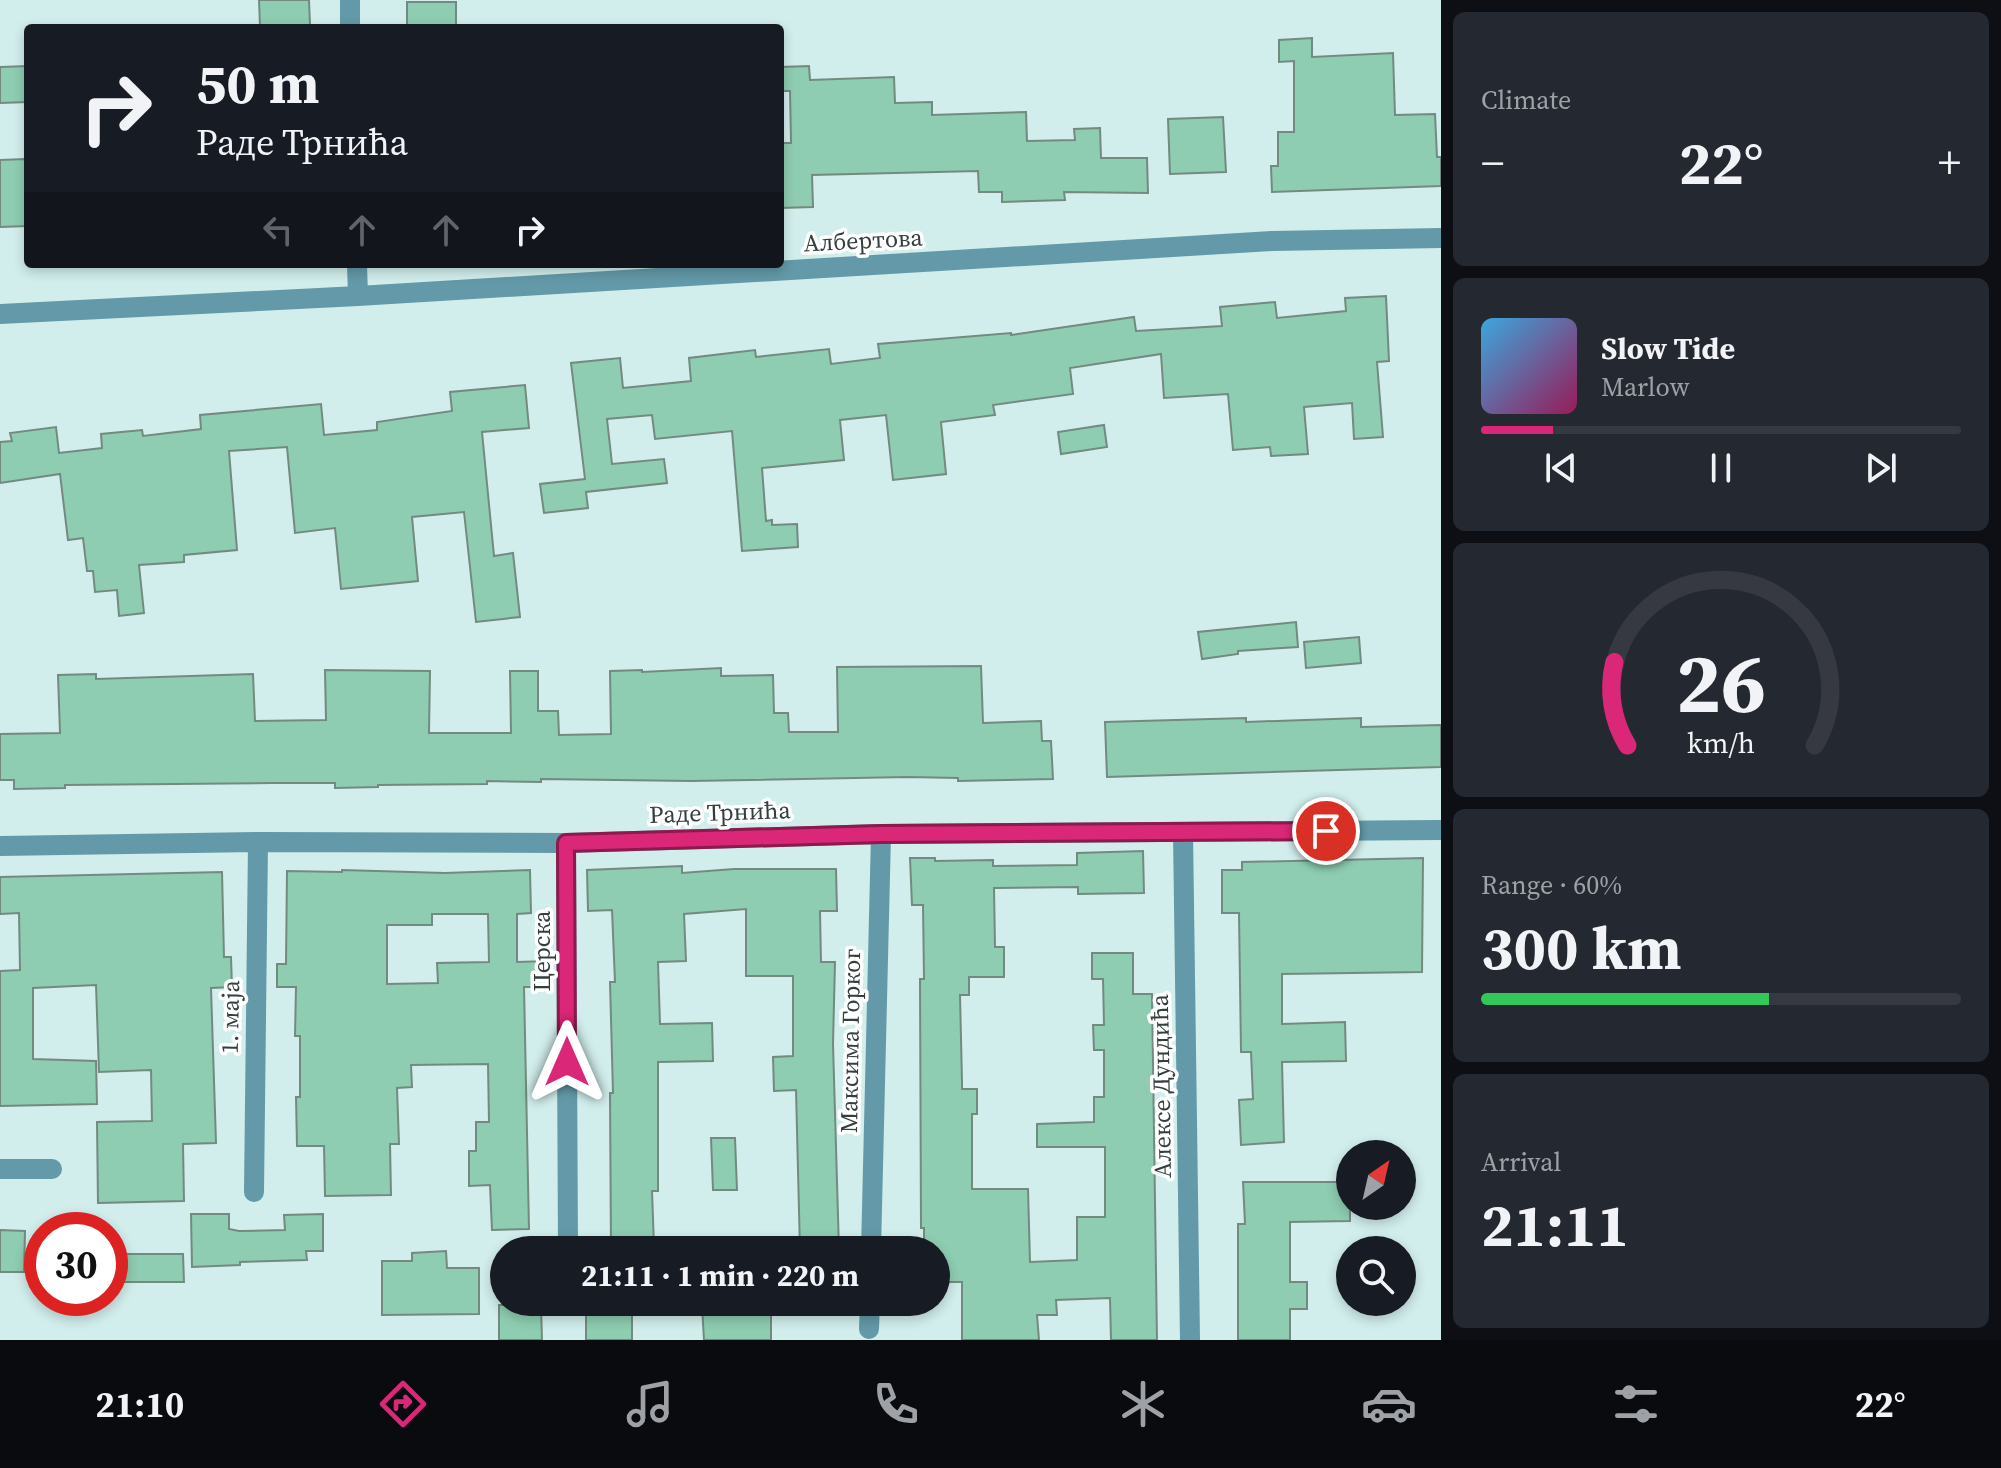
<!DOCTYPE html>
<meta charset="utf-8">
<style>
body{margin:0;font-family:"Source Serif 4",serif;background:#242831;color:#f1f3f6;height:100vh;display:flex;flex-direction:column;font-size:30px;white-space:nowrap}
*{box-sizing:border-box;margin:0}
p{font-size:26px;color:#9ea1a6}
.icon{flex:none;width:44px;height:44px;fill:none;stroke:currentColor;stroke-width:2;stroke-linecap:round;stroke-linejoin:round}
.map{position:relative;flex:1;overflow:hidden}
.panel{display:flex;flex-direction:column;gap:12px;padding:12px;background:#0d0f14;width:560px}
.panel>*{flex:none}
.banner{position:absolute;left:24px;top:24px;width:760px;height:244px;border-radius:8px;box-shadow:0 4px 12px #0003;background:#171b24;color:#f1f3f6;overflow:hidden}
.needle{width:52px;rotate:34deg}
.tools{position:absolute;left:1336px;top:1140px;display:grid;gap:16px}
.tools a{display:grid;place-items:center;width:80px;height:80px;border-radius:50%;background:#171b24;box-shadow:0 4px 12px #0003;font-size:40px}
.speed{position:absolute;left:24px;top:1212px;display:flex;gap:16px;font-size:40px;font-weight:700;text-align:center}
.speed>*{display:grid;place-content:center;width:104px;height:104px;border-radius:50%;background:#171b24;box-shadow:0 4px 12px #0003;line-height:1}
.speed .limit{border:12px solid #d22;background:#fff;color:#111}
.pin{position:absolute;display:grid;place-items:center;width:68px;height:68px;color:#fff;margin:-34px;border:4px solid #fff;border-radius:50%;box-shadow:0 2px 8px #0007}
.me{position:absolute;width:88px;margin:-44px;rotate:0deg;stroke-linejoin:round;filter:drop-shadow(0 0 6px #0008)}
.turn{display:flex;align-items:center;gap:28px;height:168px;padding:0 40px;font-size:36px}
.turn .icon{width:104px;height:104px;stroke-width:2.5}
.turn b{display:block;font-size:56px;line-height:68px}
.lanes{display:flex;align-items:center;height:76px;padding:0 40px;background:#0003;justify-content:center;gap:40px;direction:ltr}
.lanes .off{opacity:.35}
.big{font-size:60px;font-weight:700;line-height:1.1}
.panel .tile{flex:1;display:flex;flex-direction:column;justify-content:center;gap:12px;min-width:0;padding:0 28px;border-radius:12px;background:#242831}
.panel .dial{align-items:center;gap:0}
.dial svg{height:208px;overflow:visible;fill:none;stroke:#363941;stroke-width:7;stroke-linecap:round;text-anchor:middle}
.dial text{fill:#f1f3f6;stroke:none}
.song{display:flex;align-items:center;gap:24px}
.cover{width:96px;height:96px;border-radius:12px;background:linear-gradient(135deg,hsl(200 70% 55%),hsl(330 70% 35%))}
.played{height:8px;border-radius:4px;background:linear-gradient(90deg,#db2777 15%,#363941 15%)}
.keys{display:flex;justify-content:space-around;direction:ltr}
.heat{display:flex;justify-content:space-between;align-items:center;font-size:44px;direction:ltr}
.charge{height:12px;border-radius:6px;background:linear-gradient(90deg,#34c759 60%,#363941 0)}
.trip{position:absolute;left:490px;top:1236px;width:460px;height:80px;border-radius:40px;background:#171b24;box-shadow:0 4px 12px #0003;font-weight:700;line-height:80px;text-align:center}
.tab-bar{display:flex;height:128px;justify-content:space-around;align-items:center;background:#090b0e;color:#9ea1a6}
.tab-bar .icon{width:56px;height:56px}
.tab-bar .current{color:#db2777}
.tab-bar b{font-size:36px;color:#f1f3f6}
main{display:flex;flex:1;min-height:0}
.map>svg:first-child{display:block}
.building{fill:#8ecdb1;stroke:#748a80;stroke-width:2;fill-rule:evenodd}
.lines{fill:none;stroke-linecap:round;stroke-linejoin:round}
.minor{stroke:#6399a8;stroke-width:20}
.route-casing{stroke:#8e194d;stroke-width:20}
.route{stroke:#db2777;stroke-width:14}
.labels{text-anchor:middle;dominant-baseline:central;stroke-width:7;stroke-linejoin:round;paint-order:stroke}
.street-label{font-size:24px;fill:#333f3e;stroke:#fff}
</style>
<main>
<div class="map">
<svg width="1441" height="1340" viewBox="0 0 1441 1340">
<rect width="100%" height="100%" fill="#d1eeec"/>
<!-- building -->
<path class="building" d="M259,0H309L310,25L260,26Z
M407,2H456V28H407Z
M1312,38V57L1393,53L1395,115L1435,114L1437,157H1441V186L1272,192L1271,166H1278V132H1294V61L1279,62V40Z
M28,66V102L0,103V67Z
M809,66L810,80L894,77L895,103L932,102V115L1026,112L1027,141L1075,140L1074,129L1100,128L1101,158H1147L1148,193L1064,192L1065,200L1002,202V192H979L978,171L812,175L813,207L780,208V143H791L790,91H780V67Z
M1223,117L1226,172L1170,174L1168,119Z
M25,159L27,226L0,227V160Z
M1386,296L1389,361L1377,362L1383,437L1354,439L1352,403L1304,407L1308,454L1271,456L1270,447L1233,450L1228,394L1164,398L1161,354L1070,368L1073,394L993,405L995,415L941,422L946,474L893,480L886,415L840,420L844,460L762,468L766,521L772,520V525L797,524L798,547L742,551L732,431L655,439L652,415L607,419L612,464L664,459L667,483L586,492L588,508L544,513L540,484L585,479L571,363L620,358L623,388L691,381L689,358L755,350L756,357L829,349L831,364L880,358L878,344L1011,333V335L1134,317L1136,331L1222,326L1220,307L1275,302L1277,318L1346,311L1345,298Z
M525,385L529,428L482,432L494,556L513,553L520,617L476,622L464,512L412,517L418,581L341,589L335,528L295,533L287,447L229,451L237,550L184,555V562L139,565L144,613L119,616L117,590L95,592L93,571H87L83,538L68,540L60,474L0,483V442L12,441L10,433L56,427L59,453L102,448L101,434L142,430L143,436L201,429L200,415L321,404L324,435L377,430V422L452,411L450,392Z
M1104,425L1107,447L1061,454L1058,432Z
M1296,622L1298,647L1238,651V654L1202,659L1198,632Z
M1359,637L1361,663L1306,668L1304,642Z
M981,666L983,723L1041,721L1042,741H1051L1053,779L958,781V778L908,777L691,781L541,779V782L487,781V784L378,785V787L335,788V783H271L65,785V788L14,789V780H0V734L60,733L58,675L96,674V679L253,674L255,721L326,720L325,670L430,671L429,733H511L510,671H538V711H558L559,735L611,734L610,671L642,670V672L721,668V676L773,675L774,713H788L789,732H838L837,667Z
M1246,718V722L1361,718V727L1441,725V767L1107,777L1105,722Z
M1143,851L1144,893L1078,894V887L994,888L995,947H1004V977H969V995H960L962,1082V1089H977V1114H972V1189H1028L1030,1262L1077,1260V1217H1105V1147H1037V1124L1094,1122V1097H1104V1050H1094L1093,1025H1104L1103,979H1092V953H1133V994H1152L1157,1340H1111L1110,1298L1056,1300L1057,1315H1037L1039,1340H962V1282H936V1250H924V1228H921L920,979H924L923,905H912L910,858H935V861L993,860V866L1077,865V853Z
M1423,858L1422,972L1282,974V1024L1345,1022L1346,1061L1282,1062L1284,1142L1241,1145L1239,1100L1253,1099L1251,1052H1241L1239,913H1222V870H1242V862Z
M682,866V873L734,869H836L837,911H820L821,962H835L833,1044L839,1250H800L796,1090L774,1091L773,1057L793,1056V976H746V909L684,914L686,961L658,962L660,1024L712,1023L713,1061L658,1062V1191H652L654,1246L611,1248L610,1093H613L610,982H615L612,910L588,911L587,870Z
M342,870L445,873L530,870L531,913L517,914V962L547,961V987H524L529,1229L492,1230L490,1185L469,1186V1151H476V1122H489L488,1064L411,1065L412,1087L397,1088L399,1144H390L391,1195L325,1196L324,1146H297L296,1097H300V1036H295L296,987H277V964H286L287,871L342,872ZM432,914H488L489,962L437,963L438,983L387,984V925H432Z
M222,872L224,957H231L232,987L211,988L216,1143L183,1144L184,1201L98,1203L97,1122L152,1121L151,1070L99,1072L96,985L33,988V1059L96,1061L97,1104L0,1106V971L20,970L19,913L0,914V877Z
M711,1138H735L737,1190H713Z
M1243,1182H1350V1221L1290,1222V1282H1307V1309H1290V1340H1238V1224H1245Z
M191,1214H229V1229L239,1231L285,1230L284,1215L323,1214V1251H306L307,1260L240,1262V1265L192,1267Z
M0,1230L25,1231L24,1272H0Z
M446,1251L447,1268H479V1314L382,1315V1261H412V1253Z
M110,1254H183L184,1282H110Z
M499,1305H541L542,1340H499Z
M702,1306L771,1308V1340H704Z
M586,1311L632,1312V1340H586Z"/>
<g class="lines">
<!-- minor -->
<path class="minor" d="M350,0V28
M357,264L358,296
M0,314L358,296L1272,241L1441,238
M1183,832L1190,1340
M566,843L568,1250
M0,846L258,842L566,843L881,834L1441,830
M0,1169H52
M254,1192L258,842
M871,1250L881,834
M869,1329L870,1302"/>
</g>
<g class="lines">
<!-- route casing -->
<g class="route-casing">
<path id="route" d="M567,1062L566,843L881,834L1326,831"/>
</g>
<!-- route -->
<use href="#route" class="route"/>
</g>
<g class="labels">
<!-- street labels -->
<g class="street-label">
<text transform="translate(863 240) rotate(-3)">Албертова</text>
<text transform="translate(720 812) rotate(-2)">Раде Трнића</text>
<text transform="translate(541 951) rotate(-90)">Церска</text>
<text transform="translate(230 1017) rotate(-89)">1. маја</text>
<text transform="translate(850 1041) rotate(-89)">Максима Горког</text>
<text transform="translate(1161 1086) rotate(-91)">Алексе Дундића</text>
</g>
</g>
</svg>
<div class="tools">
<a><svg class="needle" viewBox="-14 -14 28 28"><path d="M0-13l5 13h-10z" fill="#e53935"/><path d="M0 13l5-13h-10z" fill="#9ea1a6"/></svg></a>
<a><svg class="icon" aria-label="search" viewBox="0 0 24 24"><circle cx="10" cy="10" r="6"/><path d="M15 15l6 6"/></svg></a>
</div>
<div class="speed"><div class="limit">30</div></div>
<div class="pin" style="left:1326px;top:831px;background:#d93025"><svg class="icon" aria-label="arrive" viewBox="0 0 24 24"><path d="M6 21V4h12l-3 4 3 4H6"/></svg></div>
<svg class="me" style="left:567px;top:1062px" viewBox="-20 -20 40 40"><path d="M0-17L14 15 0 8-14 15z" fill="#db2777" stroke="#fff" stroke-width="4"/></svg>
<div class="trip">21:11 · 1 min · 220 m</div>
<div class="banner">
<div class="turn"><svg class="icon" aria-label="right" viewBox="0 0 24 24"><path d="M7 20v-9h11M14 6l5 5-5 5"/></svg><div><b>50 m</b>Раде Трнића</div></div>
<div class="lanes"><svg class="icon off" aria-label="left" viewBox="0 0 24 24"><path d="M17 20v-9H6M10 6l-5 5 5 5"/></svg><svg class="icon off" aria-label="ahead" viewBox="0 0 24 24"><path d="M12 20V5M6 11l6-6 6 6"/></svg><svg class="icon off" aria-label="ahead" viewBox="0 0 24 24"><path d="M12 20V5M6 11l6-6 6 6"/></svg><svg class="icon" aria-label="right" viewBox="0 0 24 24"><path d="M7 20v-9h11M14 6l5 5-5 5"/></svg></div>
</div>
</div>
<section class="panel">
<div class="tile"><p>Climate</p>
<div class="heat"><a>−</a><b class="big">22°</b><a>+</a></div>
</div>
<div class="tile">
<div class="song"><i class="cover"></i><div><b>Slow Tide</b><p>Marlow</p></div></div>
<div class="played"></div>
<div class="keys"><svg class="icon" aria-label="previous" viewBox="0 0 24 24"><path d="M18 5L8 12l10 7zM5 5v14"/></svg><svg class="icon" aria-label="pause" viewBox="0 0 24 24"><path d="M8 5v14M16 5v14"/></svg><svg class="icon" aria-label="next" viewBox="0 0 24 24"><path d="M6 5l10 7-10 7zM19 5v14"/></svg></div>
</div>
<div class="tile dial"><svg viewBox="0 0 100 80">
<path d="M14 69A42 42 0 1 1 86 69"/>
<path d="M14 69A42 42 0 0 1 9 37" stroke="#db2777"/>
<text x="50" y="56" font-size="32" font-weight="700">26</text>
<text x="50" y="72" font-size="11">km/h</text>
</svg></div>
<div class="tile"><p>Range · 60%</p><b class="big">300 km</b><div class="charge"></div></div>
<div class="tile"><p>Arrival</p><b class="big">21:11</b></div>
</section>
</main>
<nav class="tab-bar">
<b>21:10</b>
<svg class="icon current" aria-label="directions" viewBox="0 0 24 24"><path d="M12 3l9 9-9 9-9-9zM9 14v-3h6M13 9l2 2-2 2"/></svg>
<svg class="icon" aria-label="music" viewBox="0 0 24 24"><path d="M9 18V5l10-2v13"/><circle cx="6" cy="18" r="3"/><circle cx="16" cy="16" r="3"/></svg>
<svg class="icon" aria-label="phone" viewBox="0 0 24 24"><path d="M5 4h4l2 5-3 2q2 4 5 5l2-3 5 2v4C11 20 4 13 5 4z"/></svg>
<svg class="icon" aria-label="climate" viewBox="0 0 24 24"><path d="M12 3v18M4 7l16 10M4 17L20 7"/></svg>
<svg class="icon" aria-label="car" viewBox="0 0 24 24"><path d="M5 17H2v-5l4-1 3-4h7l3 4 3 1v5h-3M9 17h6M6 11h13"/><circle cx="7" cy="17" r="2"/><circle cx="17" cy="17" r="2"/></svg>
<svg class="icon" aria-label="filters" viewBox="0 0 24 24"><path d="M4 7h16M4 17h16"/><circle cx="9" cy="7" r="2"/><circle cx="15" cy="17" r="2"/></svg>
<b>22°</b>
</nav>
